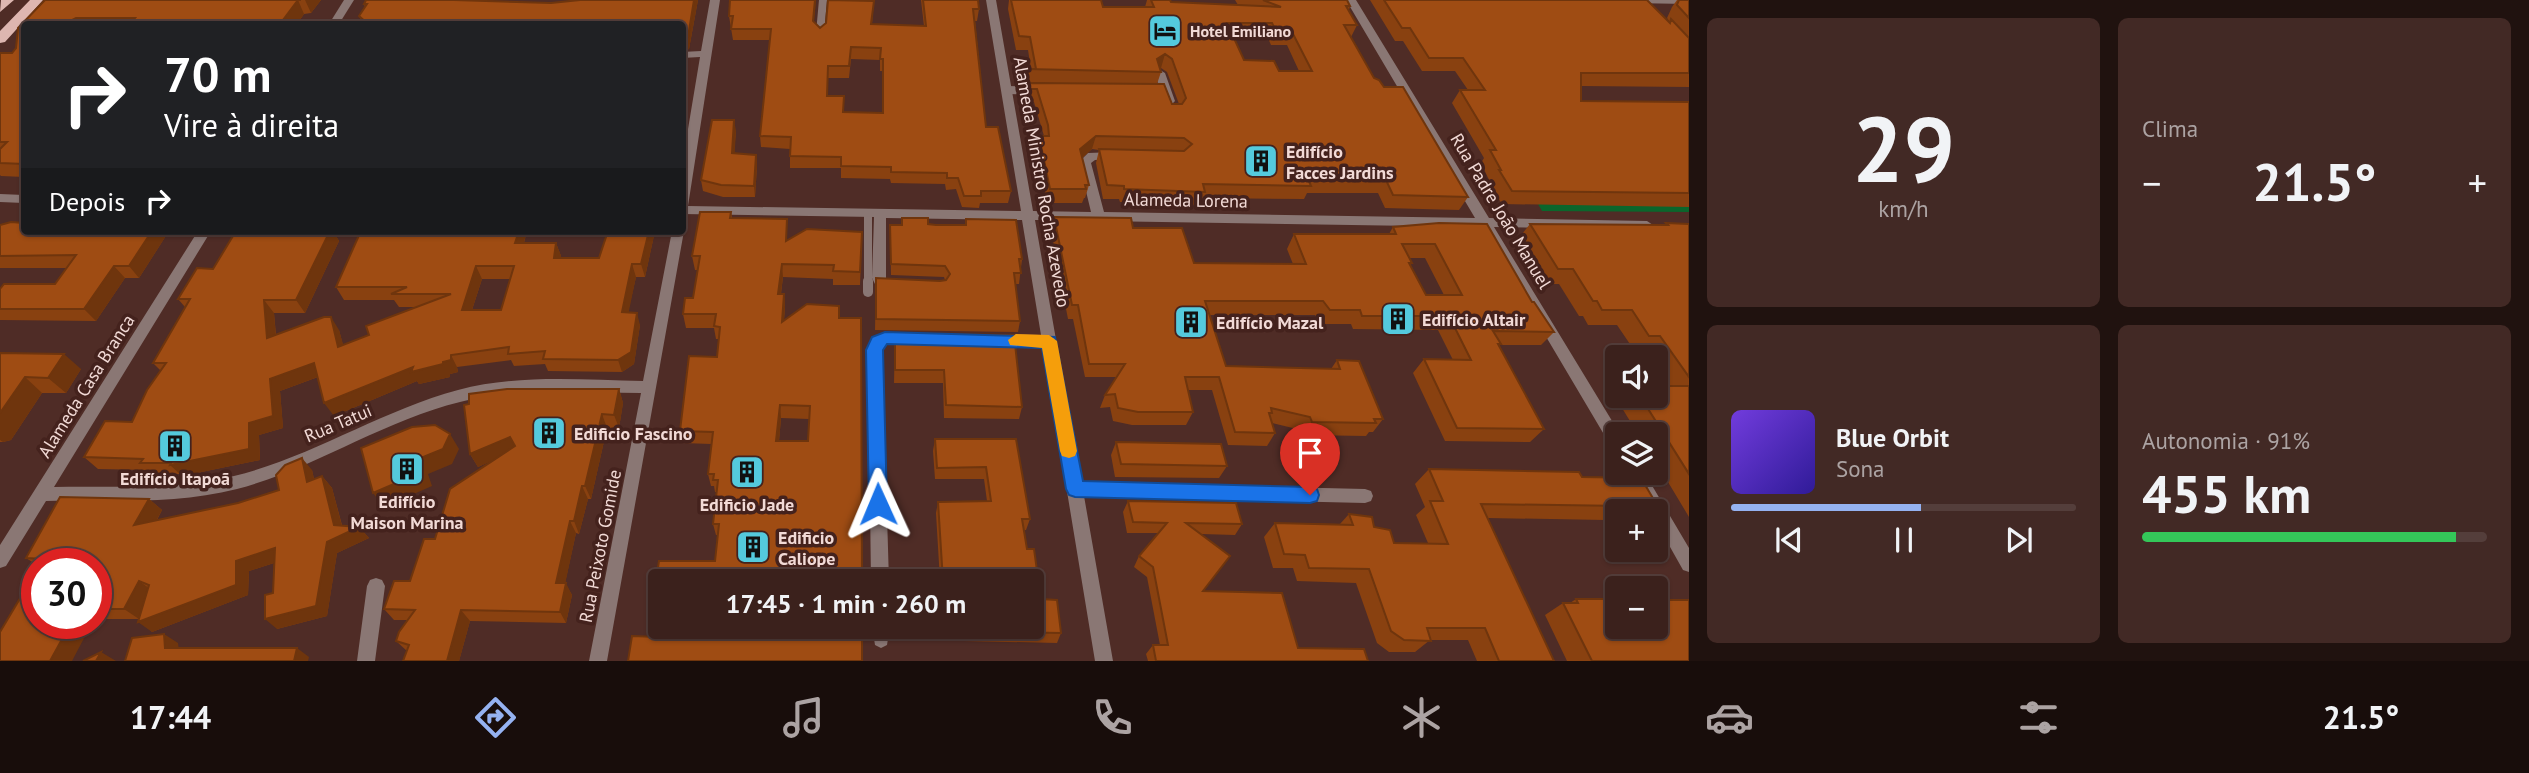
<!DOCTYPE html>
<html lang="pt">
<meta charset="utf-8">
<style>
body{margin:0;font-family:"PT Sans",sans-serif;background:#422925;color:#f1f3f6;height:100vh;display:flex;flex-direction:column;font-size:26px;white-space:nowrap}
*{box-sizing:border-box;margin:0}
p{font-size:23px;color:#aca3a3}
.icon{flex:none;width:38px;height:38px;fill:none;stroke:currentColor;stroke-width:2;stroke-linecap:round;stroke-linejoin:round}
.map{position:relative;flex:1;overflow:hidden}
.side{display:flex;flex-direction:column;gap:18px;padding:18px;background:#20120f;width:840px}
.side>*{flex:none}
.guide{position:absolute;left:21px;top:21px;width:665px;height:214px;border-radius:7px;box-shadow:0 2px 5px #0004,0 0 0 2px #543e3b;background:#202124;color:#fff;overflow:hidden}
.controls{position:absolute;left:1605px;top:345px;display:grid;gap:14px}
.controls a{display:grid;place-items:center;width:63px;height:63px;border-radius:7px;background:#3b211c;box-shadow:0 2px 5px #0004,0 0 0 2px #543e3b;font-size:35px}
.speed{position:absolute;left:21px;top:548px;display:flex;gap:14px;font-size:35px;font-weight:700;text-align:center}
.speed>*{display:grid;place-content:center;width:91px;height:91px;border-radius:50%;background:#3b211c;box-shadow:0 2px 5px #0004,0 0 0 2px #543e3b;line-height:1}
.speed .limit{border:10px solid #d22;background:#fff;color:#111}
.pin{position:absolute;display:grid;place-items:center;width:60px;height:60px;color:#fff;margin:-72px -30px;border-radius:50% 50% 50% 0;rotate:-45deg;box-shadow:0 0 7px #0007}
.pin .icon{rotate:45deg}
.me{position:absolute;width:77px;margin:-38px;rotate:359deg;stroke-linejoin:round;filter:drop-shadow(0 0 5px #0008)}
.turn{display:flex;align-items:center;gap:24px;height:147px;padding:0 28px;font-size:32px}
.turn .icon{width:91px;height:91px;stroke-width:2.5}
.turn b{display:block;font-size:49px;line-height:60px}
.then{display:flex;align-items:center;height:66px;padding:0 28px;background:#0003;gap:14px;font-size:26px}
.big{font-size:52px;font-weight:700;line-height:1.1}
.side .tile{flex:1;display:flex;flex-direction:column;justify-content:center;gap:10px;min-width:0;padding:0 24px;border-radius:10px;background:#422925}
.side .dial{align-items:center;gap:0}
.dial b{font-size:91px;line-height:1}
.song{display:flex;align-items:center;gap:21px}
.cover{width:84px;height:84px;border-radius:10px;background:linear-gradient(135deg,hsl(260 70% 55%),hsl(250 70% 35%))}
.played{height:7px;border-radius:4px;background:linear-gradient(90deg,#95b2f1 55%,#543e3b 55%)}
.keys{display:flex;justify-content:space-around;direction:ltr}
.heat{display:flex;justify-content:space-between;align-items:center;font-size:38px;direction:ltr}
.charge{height:10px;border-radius:5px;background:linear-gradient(90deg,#34c759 91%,#543e3b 0)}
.side .tiles{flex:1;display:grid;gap:18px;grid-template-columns:repeat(2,1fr)}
.trip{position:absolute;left:648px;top:569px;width:396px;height:70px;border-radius:7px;background:#3b211c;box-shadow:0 2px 5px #0004,0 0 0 2px #543e3b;font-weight:700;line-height:70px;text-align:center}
.dock{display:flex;height:112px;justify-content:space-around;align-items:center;background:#180d0b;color:#aca3a3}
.dock .icon{width:49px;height:49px}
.dock .active{color:#95b2f1}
.dock b{font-size:32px;color:#f1f3f6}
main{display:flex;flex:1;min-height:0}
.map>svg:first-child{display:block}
.green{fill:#0b662c}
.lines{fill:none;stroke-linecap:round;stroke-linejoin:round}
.service-far1{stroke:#8a7774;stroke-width:8}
.service{stroke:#8a7774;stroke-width:10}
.minor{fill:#8a7774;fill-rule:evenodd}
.tertiary{fill:#8a7774;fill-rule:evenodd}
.primary{fill:#ddb6b0;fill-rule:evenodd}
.wall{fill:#894110;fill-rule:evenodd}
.shaded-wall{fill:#6f350d}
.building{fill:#9f4c13;stroke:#6f350d;stroke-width:2;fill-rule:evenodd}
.route{fill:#1a73e8;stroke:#114b97;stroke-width:2}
.slow{fill:#f59e0b}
.labels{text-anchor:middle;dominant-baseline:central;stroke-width:7;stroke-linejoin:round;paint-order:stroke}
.far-poi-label{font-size:16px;font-weight:bold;fill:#f2dad6;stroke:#44221d;text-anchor:start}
.poi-label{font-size:18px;font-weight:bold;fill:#f2dad6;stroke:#44221d;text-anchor:start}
.street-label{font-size:18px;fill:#f2dad6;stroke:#44221d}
</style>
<main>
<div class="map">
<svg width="1689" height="661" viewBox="0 0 1689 661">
<rect width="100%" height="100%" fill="#4f2c26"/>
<!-- green -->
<path class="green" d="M1538,204L1689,206V212L1542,211Z"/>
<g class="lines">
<!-- service-far1 -->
<path class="service-far1" d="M820,33L823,0
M1006,90L1041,91
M868,213V283"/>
<!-- service -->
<path class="service" d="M868,281V292"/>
<!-- minor -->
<path class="minor" d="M344,0H354L339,24H329Z
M710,0H720L688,206L1021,211L986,0H996L1033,211L1091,212L1079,162L1088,153L1115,152L1121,156L1119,159L1095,160L1091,163L1104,212L1475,218L1346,0H1356L1489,218L1647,221L1653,225L1647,229L1494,227L1620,434H1617V450L1612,448L1481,227L1035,220L1081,482L1365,489L1371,491L1373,496L1371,501L1365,503L1084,496L1113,661H1095L1043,346H998L993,344L991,340L993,336L998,334L1041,335L1022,220L886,218V278L897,280L899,284L892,289L876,286L872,278L874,217L682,214V165L700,57L682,58V52L701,51Z
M1160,70L1165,73L1175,101L1173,103H1165L1163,101L1155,73Z
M0,194L24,195V203L0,202Z
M682,228L684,231L607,661H589L641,393C580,392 519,387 460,402C382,421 314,469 237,489C175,505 109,500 46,501L6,566L0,568V545L198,231H211L54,487C115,486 175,490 234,476C312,457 380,411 458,390C518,374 581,380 643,381L672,231H682Z
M885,332L917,334L919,338L917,342L886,344L882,350L889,581H871L868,350L872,337Z
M1627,472H1644L1689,548V572L1683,570L1656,522V511H1649Z
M376,578L382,580L385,586L375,661H357L367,586L370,580Z
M872,626H890L887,645L881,648L875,645Z"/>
<!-- tertiary -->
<path class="tertiary" d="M1624,0H1689V4L1629,3Z"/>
<!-- primary -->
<path class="primary" d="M14,0L0,12L1,0Z
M30,0H43L5,42L0,43V31Z"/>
</g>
<!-- wall -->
<path class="wall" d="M45,0H321L311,13L304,14L297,24H24V177L1,176L0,175V53H12L16,48L18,28Z
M580,0H698L689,49L686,50L687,60L683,84L682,24H363L359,16L365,7L364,4L551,3Z
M921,0H978L979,9L977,21H975L986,127L1011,191L1008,203H980L979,208L962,207L956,189L946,190L945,184L891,183L890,179L841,178V168H790V149L761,147L760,136L770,40H733L729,16L814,23L820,28L874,1L872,24L924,26ZM851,59L880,60V71H882V113L844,112L827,96L828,78H849Z
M1009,0H1101L1103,7H1145L1147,0H1170L1171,2L1238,5L1235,0H1347L1350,6L1349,10L1357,25L1351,37L1374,78L1384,87L1468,197L1459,210L1385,208L1378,193H1307L1304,199L1203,198L1200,205L1120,202L1119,199H1103L1096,163L1099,150L1092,149L1082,158L1089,185L1085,198H1084L1082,203H1047L1037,149L1039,136H1044L1034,102H1028L1027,97L1029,83L1092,84L1024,82L1026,69H1031L1028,50H1016L1008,9ZM1233,36H1267L1271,45H1287L1299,71H1279L1244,60ZM1161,68L1167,72L1179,104H1172L1157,84L1161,72L1159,69Z
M1370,0H1647L1669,22V21L1667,18L1672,7L1677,0H1689V87L1581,86V101L1689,102V207L1502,204L1489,184L1490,182L1481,163L1484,158L1452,103L1460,90H1468L1455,71H1422L1403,41H1395Z
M736,131L734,153L756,155L757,166L755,197H723L703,191L701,180Z
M700,212H731L732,218L787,219V240L807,229L862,232L860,285H833V279L783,277L781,294H784L785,307L784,320L807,304L839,306L840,318H861L862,581H660V607H657L653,597L659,561H715L718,535H716L713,524L717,492H715L714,486H711L708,474L711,444L683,443L680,431L689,356L717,357L719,339H716L714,328H686L683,314L685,298H693L698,270H695L692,256ZM781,418L809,419L808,441H779Z
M1054,217L1133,228L1194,263L1293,264L1287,249L1294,234H1389L1393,227L1439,223L1532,302L1554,332L1541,345H1500L1499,346L1544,429L1530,442L1445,441L1413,373L1424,359L1453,360L1438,330L1353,329L1351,324H1321L1315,315H1210L1226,366L1331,369L1337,360L1383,419L1373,432H1369L1366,436L1303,435L1301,430L1272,423L1275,433L1267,446L1228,445L1212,390H1188L1193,412L1186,425H1132L1113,421L1110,407L1100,408L1105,395L1116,377H1085L1073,319H1068L1051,231ZM1409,258H1425L1444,295H1426L1410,266L1412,263Z
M902,218L936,225H965L966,219L1022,259L1019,284H1015L1020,321L1018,332L875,330L876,278L940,281L945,280L944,277L891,275L890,225H901Z
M1666,223L1689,224V517L1656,462V434H1638L1617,400L1623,396H1656L1668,386L1656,367V357H1649L1644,350H1634L1617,325H1588L1583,316H1579L1559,284H1545L1518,239L1530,224L1664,225Z
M0,225L24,231H169L139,278H125L96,321L0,320V309L55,284L67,268H0Z
M236,231H333L339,241L305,313H274L276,335L339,330L343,345L369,335L416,307H399L394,300H344L336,287L399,231H527L524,243H556L561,256L560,258H599L655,231L645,277H636L628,312L640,325L634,364L622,372L548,371L545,364L514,366L511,360L457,367L458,372L450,374V377L419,384L417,381L334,416L318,377L280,391L283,428L259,435L260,460L182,476L180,474H153L149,470L98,469L84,457L132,422L161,371L153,363L185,307L178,299L213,269ZM482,279H511L501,310H472Z
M895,334L1022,407L1019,419L944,418L943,383H894Z
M0,353L81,369L66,393H42L11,440L3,442H0Z
M619,389L623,403L619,428H607L591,499H588L579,534L576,533L565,583L572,595L566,623L470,621L459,661H403L407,651L396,641L407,620H394L384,609L410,581L435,539L493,460L478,467L470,454L469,404Z
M935,439H1016L1030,519L1026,530H1024L1027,549L1041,599L1061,633L1057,643L919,640L918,626H1031V581H940L936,513L938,502L987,501L984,479H935L933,451Z
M1116,442L1227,466L1219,478L1115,477L1111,455Z
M1429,469L1579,472L1582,477L1641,478L1667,522L1656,530L1658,534L1656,535V511H1617V541L1605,520L1488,518L1554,661H1477L1468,640H1430L1415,652H1389L1377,643L1356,583L1297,581L1293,568H1273L1264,537L1275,523L1340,524L1349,514L1372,517L1374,527L1390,530L1394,543H1428L1416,515L1425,507L1415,484Z
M312,470L314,479L322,476L332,488L342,525L359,527L369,538L337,553L327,616L277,629L273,593L274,563L249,571L248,595L152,632L139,619H96V564H37V565L26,558L149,499L162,510L157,520L238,503L279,490Z
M1128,501L1242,524L1235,535L1201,534L1204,591L1298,648L1368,661H1148L1146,654L1153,645H1160L1147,577L1134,567L1139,556L1158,533H1127L1123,512Z
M1576,599L1689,661H1567L1545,615L1563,603H1570Z"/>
<!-- shaded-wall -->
<path class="shaded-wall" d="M298,0L304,14L297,24H286L283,20Z
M305,0H321L311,13Z
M694,0H698L689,49L686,50L687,60L683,84L682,38Z
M815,0H816L813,33V21Z
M76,18L81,24H66L70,21Z
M1165,54L1161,68L1153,72L1157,59Z
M734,120L736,131L734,164L732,153Z
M1096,136L1092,149L1076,163L1080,149Z
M756,155L757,166L755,197L754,186Z
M152,231H169L139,278L129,266Z
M330,231H333L339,241L305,313L296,300Z
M519,231H527L520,256L515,243Z
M649,231H655L645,277L641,264Z
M556,243L561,256L558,271L554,258Z
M632,264L636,277L626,325L622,312Z
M782,264L783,277L779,307L778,294Z
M114,266L125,278L96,321L84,309Z
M476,266L482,279L468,322L462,310Z
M784,294L785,307L783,335L782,322Z
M264,300L274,313L277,351L267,338Z
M637,313L640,325L634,364L622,372L618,360Z
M331,317L339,330L347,359L338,347Z
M64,354L81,369L66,393L48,378Z
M451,355L457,367L458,372L450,374V377L419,384L417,381L334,416L324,403L413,367Z
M314,363L323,375L280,391L283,428L259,435L260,460L182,476L170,465L249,423L270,379Z
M25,377L42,393L11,440L3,442L0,440V413Z
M619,389L623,403L619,428L614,415Z
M780,405L781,418L778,453L776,441Z
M602,414L607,428L591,499L585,486Z
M450,434L459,449L452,464L428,474L432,486L384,507L373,493Z
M510,437L517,450L478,467L470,454Z
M302,458L312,470L317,493L307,482Z
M322,476L332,488L344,534L359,527L369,538L337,553L327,616L277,629L265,619L334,525Z
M582,486L588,499L579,534L574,521Z
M149,499L162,510L148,536L134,525Z
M570,521L576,533L563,594L556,583Z
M275,548L286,559L249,571L248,595L152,632L138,622L236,561Z
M139,581L153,591L139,619L124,609Z
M566,583L572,595L566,623L560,612Z
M461,610L470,621L459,661H447Z
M71,623H92L72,661H50Z
M164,634L178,643L180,658L165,648Z
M297,648L309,657L308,661H294Z
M101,652L116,661H96Z"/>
<!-- building -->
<path class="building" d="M45,0H301H298L283,20L286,24L216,23L214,24H130L135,18H76L70,21L66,24H24V164L0,163V149L7,142H0V53H12L16,48L18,28Z
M366,0H454L551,3L580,0H694L688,37L682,38V24H368L359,16L367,4H364Z
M730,0H815L813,21L820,28L826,23L828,0L874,1L871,24L926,26L923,0H978L979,9H973L986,127H998L1011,191H981V196H964L958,178H947V173L891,172V167L841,166V157L790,156L791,137L760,136L771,29H731L733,16H729ZM851,47L881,48L880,59H883V113L843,112L844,96H827L828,66H849Z
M1011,0H1101L1103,7H1154L1151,0H1170L1171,2L1281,7L1263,0H1347L1350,6H1346L1357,25H1344L1374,78L1379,80L1384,87H1403L1468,197L1393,195L1386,180L1308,179L1311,186L1203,184L1205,192L1124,189V186L1107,185L1099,149L1184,151L1192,144L1184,138L1096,136L1080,149L1089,185H1085L1086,189H1050L1039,136H1049L1048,125L1037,89H1030L1029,83L1164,84L1172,104H1182L1186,98L1172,59L1165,54L1157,59L1161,72L1026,69H1036L1030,37L1019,36ZM1227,23H1272L1276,31L1292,32L1312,71H1279L1274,61L1244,60Z
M1384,0H1647L1670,23L1671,19L1689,38V73H1581V101L1689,102V193L1512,191L1499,170H1501L1490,150H1496L1460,90H1485L1463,58H1429L1410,28H1402Z
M1679,0H1689V18L1677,5Z
M682,48H686L682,65Z
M712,120H734L732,153L756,155L754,186L721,185L701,180Z
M700,212H731L730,218L787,219L786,241L807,229L862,232L860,272L833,271L834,265L782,264L778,294H784L782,322L807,304L839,306V318H861L862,581H660V597H653L659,561H715L719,524H713L718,480H713L714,474H708L713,432L680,431L689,356L717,357L720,327L714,326L716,314H683L685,298H693L700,256H692ZM780,405L810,406L808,441H776Z
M1054,217L1131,218L1133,228H1182L1194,263L1306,264L1294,234H1396L1393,227L1439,223L1487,224L1532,302H1534L1554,332L1493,331L1501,344H1498L1544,429L1457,428L1424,359L1471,360L1449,316H1362L1360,310H1330L1323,301H1205L1226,366L1340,369L1337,360L1359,361L1383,419H1374L1376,423L1312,422L1310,417L1271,408L1272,413H1269L1275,433L1235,432L1219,377H1185L1193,412H1138L1118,408L1115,394L1105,395L1125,364H1089L1078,305H1072ZM1402,244H1435L1462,295H1426L1409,263H1412Z
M902,218H928V224L936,225H966V219L1016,220L1022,259H1019L1021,273H1014L1020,321L876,319V278L940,281L946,280L950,274L945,266L891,264L890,225H902Z
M11,222L24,223V231H152L129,266H114L84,309H0V289L4,284H55L76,255L0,256V225Z
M1666,223L1689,224V377L1660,336H1649L1632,310H1602L1597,301H1593L1573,269H1558L1530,224L1668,225Z
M236,231H330L296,300H264L267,338L324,317H331L338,347L369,335L366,326L451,294H391L407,287H336L360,233L399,231H519L515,243H556L554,258H599L608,231H649L641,264H632L622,312L637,313L631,352L618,360L543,359L545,351L508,354L509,347L451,355V360L443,362V364L411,372L413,367L324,403L314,363L270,379L273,416L249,423V449L170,465L171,463H140L143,459L84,457L105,421L132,422L147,390L166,363H153L190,299H178L197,268L213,269ZM476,266H514L501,310H462Z
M895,334L1014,335L1022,407L946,405L944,370H895Z
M0,353L64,354L48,378L25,377L0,413Z
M1656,386H1689V474L1640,396H1656Z
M507,389H619L614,415L602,414L585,486H582L574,521H570L556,583H566L560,612L461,610L447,661H403L409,645L396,641L399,632L415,610L384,609L394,581H410L424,539H435L450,489L515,446L510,437L470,454L464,405L469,404V394Z
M435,425L450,434L443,449L418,459L422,472L373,493L361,448L412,427Z
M935,439H1016L1030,519H1022L1027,549H1034L1041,599L1057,600L1061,633L920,631V626H1031V581H943L938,502L991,501L986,467L937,468Z
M1116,442L1221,444L1227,466L1121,464Z
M302,458L307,482L322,476L334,525L359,527L327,542L316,606L265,619V595L273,593L275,548L236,561V585L138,622L149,585L139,581L124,609H96V564H40L43,559L26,558L60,497L149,499L134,525L238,503L279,490L276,475L285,465Z
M1429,469L1579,472L1582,477L1641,478L1667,522H1656V511H1627L1624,506L1481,504L1554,661H1499L1485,628H1427L1431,641L1404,640L1391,631L1369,569L1309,568L1305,555L1284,554L1275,523L1353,525L1349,514L1372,517L1374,527L1390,530L1394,543L1448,544L1430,501H1443Z
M1128,501L1236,503L1242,524L1186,523L1230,556L1203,591L1282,593L1298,648L1364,649L1368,661H1156L1153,645H1168L1153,567L1139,556L1167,523L1133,522Z
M37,570V623H71L50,661H0V632Z
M1576,599H1617V626H1656V600H1689V661H1592L1563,603H1578Z
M660,626H862V661H628L632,636L658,637Z
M164,634L165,648H297L294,661H125L132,638Z
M101,652L96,661H83Z"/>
<!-- route -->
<path class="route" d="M885,332L1055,337L1083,481L1310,487L1317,489L1319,495L1317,501L1310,503L1075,497L1069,495L1066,489L1042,348L887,344L883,350L887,504L884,510L878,512L871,510L869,504L866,350L872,337Z"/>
<!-- slow -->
<path class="slow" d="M1016,334L1049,335L1057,341L1077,451L1075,456L1069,458L1062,456L1060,451L1042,348L1010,345L1008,340Z"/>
<!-- icons -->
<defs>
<g id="hotel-square" transform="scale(1.75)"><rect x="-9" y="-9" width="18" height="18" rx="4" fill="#54cadd" stroke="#44221d"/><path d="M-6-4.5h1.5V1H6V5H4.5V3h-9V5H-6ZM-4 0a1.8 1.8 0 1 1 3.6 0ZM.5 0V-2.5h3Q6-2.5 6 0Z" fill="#111"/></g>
<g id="building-square" transform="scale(1.75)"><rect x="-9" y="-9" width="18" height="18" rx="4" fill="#54cadd" stroke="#44221d"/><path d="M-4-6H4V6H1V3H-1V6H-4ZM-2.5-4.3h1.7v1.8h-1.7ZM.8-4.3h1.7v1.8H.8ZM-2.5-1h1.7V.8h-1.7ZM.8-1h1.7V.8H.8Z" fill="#111"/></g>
</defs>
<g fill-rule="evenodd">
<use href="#hotel-square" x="1165" y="31"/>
<use href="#building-square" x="1261" y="161"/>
<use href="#building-square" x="1398" y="319"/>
<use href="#building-square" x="1191" y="322"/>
<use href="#building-square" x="549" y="433"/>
<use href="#building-square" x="175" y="446"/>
<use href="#building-square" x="407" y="469"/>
<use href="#building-square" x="747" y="472"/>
<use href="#building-square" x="753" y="547"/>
</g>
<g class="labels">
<!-- far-poi labels -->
<g class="far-poi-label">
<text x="1190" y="31">Hotel Emiliano</text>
</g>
<!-- poi labels -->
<g class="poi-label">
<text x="1286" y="151">Edifício<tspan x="1286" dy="21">Facces Jardins</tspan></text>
<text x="1422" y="319">Edifício Altair</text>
<text x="1216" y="322">Edifício Mazal</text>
<text x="574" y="433">Edificio Fascino</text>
<text x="175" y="478" text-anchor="middle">Edifício Itapoã</text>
<text x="407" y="501" text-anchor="middle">Edifício<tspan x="407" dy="21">Maison Marina</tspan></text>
<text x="747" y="504" text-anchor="middle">Edificio Jade</text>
<text x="778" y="537">Edificio<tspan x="778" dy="21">Caliope</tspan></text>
</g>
<!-- street labels -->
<g class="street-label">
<text transform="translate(1042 182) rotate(80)">Alameda Ministro Rocha Azevedo</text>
<text transform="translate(1186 200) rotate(1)">Alameda Lorena</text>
<text transform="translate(1501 211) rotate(59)">Rua Padre João Manuel</text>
<text transform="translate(86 386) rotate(-58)">Alameda Casa Branca</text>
<text transform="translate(338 423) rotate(-23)">Rua Tatui</text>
<text transform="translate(600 546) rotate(-79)">Rua Peixoto Gomide</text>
</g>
</g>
</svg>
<div class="controls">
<a><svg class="icon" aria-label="sound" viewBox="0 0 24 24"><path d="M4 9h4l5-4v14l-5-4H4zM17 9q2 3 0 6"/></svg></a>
<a><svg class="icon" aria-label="layers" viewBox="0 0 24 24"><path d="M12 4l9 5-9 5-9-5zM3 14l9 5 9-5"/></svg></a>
<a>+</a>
<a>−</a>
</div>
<div class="speed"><div class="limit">30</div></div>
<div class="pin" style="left:1310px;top:495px;background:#d93025"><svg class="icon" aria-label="arrive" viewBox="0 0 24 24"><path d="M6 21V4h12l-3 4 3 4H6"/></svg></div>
<svg class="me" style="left:878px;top:504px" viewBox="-20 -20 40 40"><path d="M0-17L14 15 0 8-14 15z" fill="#1a73e8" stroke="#fff" stroke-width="4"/></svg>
<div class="trip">17:45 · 1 min · 260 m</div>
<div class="guide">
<div class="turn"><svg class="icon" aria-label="right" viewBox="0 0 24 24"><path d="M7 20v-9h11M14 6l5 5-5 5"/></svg><div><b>70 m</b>Vire à direita</div></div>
<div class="then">Depois<svg class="icon" aria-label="right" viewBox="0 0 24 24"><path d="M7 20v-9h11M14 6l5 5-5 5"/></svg></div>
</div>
</div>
<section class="side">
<div class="tiles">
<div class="tile dial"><b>29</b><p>km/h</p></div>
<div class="tile"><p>Clima</p>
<div class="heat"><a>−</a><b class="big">21.5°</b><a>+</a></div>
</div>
<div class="tile">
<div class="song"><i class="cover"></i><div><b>Blue Orbit</b><p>Sona</p></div></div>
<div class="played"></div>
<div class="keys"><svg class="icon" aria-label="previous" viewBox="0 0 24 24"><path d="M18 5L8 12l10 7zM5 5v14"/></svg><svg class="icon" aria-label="pause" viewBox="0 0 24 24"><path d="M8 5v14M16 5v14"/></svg><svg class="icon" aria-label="next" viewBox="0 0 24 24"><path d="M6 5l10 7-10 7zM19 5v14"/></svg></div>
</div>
<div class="tile"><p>Autonomia · 91%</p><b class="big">455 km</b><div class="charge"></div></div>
</div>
</section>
</main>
<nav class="dock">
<b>17:44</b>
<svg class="icon active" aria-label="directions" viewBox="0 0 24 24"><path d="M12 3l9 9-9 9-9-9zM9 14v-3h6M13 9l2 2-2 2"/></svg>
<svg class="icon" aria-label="music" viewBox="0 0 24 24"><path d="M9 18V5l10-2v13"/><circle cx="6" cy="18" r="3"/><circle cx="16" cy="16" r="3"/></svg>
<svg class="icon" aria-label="phone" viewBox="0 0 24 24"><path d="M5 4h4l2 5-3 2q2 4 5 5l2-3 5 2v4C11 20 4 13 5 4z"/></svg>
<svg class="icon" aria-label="climate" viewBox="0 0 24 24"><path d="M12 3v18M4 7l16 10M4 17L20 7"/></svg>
<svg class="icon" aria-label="car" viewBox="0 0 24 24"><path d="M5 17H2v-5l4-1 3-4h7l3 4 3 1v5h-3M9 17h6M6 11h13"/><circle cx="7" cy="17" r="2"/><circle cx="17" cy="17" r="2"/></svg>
<svg class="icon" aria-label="filters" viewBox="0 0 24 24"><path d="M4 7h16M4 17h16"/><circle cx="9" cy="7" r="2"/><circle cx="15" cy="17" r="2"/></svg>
<b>21.5°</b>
</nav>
